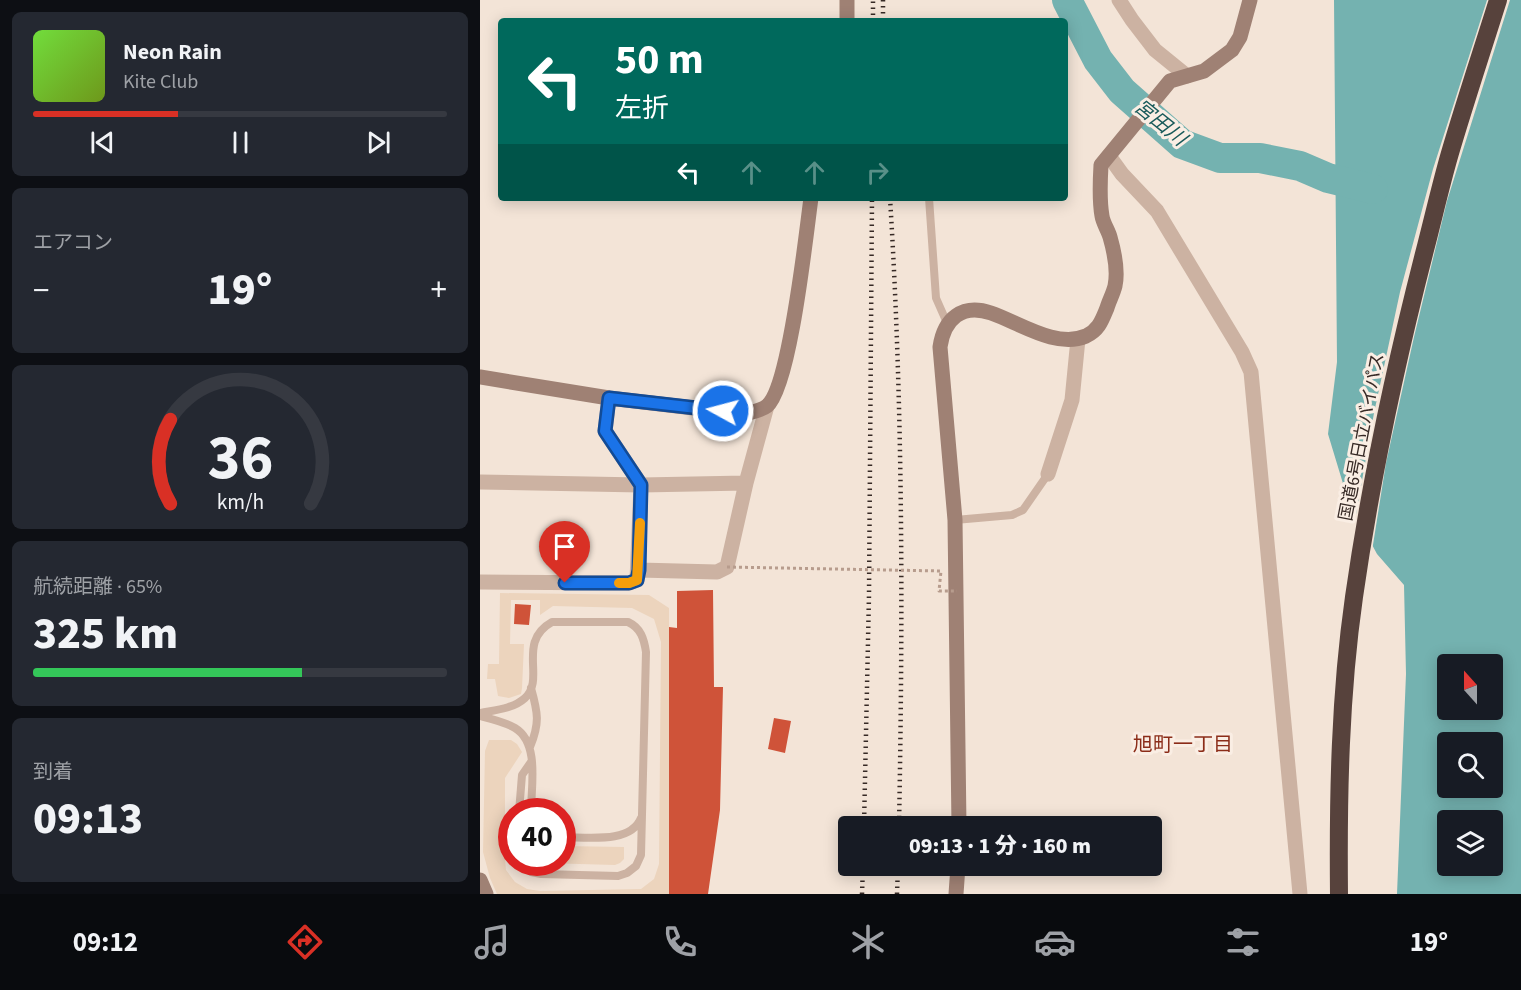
<!DOCTYPE html>
<html lang="ja">
<meta charset="utf-8">
<style>
body{margin:0;font-family:"Source Sans 3","Noto Sans JP",sans-serif;background:#242831;color:#f1f3f6;height:100vh;display:flex;flex-direction:column;font-size:22px;white-space:nowrap}
*{box-sizing:border-box;margin:0}
p{font-size:20px;color:#9ea1a6}
.icon{flex:none;width:33px;height:33px;fill:none;stroke:currentColor;stroke-width:2;stroke-linecap:round;stroke-linejoin:round}
.map{position:relative;flex:1;overflow:hidden}
.side{display:flex;flex-direction:column;gap:12px;padding:12px;background:#0d0f14;width:480px}
.side>*{flex:none}
.hud{position:absolute;left:18px;top:18px;width:570px;height:183px;border-radius:6px;box-shadow:0 3px 15px #0003;background:#00695c;color:#fff;overflow:hidden}
.needle{width:39px;rotate:339deg}
.fabs{position:absolute;left:957px;top:654px;display:grid;gap:12px}
.fabs a{display:grid;place-items:center;width:66px;height:66px;border-radius:6px;background:#171b24;box-shadow:0 3px 15px #0003;font-size:30px}
.speed{position:absolute;left:18px;top:798px;display:flex;gap:12px;font-size:30px;font-weight:700;text-align:center}
.speed>*{display:grid;place-content:center;width:78px;height:78px;border-radius:50%;background:#171b24;box-shadow:0 3px 15px #0003;line-height:1}
.speed .limit{border:9px solid #d22;background:#fff;color:#111}
.pin{position:absolute;display:grid;place-items:center;width:51px;height:51px;color:#fff;margin:-62px -26px;border-radius:50% 50% 50% 0;rotate:-45deg;box-shadow:0 0 6px #0007}
.pin .icon{rotate:45deg}
.me{position:absolute;width:66px;margin:-33px;rotate:277deg;stroke-linejoin:round;filter:drop-shadow(0 0 4px #0008)}
.turn{display:flex;align-items:center;gap:21px;height:126px;padding:0 18px;font-size:27px}
.turn .icon{width:78px;height:78px;stroke-width:2.5}
.turn b{display:block;font-size:42px;line-height:51px}
.lanes{display:flex;align-items:center;height:57px;padding:0 18px;background:#0003;justify-content:center;gap:30px;direction:ltr}
.lanes .off{opacity:.35}
.big{font-size:45px;font-weight:800;line-height:1.1}
.side .card{flex:1;display:flex;flex-direction:column;justify-content:center;gap:9px;min-width:0;padding:0 21px;border-radius:9px;background:#242831}
.side .dial{align-items:center;gap:0}
.dial svg{height:156px;overflow:visible;fill:none;stroke:#363941;stroke-width:7;stroke-linecap:round;text-anchor:middle}
.dial text{fill:#f1f3f6;stroke:none}
.song{display:flex;align-items:center;gap:18px}
.cover{width:72px;height:72px;border-radius:9px;background:linear-gradient(135deg,hsl(100 70% 55%),hsl(80 70% 35%))}
.played{height:6px;border-radius:3px;background:linear-gradient(90deg,#d93025 35%,#363941 35%)}
.keys{display:flex;justify-content:space-around;direction:ltr}
.heat{display:flex;justify-content:space-between;align-items:center;font-size:33px;direction:ltr}
.charge{height:9px;border-radius:4px;background:linear-gradient(90deg,#34c759 65%,#363941 0)}
.trip{position:absolute;left:358px;top:816px;width:324px;height:60px;border-radius:6px;background:#171b24;box-shadow:0 3px 15px #0003;font-weight:800;line-height:60px;text-align:center}
.tabs{display:flex;height:96px;justify-content:space-around;align-items:center;background:#090b0e;color:#9ea1a6}
.tabs .icon{width:42px;height:42px}
.tabs .current{color:#d93025}
.tabs b{font-size:27px;color:#f1f3f6}
main{display:flex;flex:1;min-height:0}
.map>svg:first-child{display:block}
.plaza{fill:#ecd4bd}
.water{fill:#74b2b0;fill-rule:evenodd}
.pier{fill:#f3e4d7}
.lines{fill:none;stroke-linecap:round;stroke-linejoin:round}
.river{stroke:#74b2b0;stroke-width:30}
.building{fill:#cf5339}
.lane{stroke:#ccb2a2;stroke-width:8}
.street{stroke:#ccb2a2;stroke-width:15}
.secondary{stroke:#9f8174;stroke-width:15}
.highway{stroke:#57423c;stroke-width:18}
.rail{stroke:#362925;stroke-width:4.5;stroke-dasharray:1.5 4.5;stroke-linecap:butt}
.path-bridge{stroke:#b79c8d;stroke-width:3;stroke-dasharray:3 3;stroke-linecap:butt}
.route-casing{stroke:#114b97;stroke-width:15}
.route{stroke:#1a73e8;stroke-width:10}
.slow{stroke:#f59e0b;stroke-width:10}
.labels{text-anchor:middle;dominant-baseline:central;stroke-width:6;stroke-linejoin:round;paint-order:stroke}
.street-label{font-size:18px;fill:#362925;stroke:#faeee4}
.water-label{font-size:20px;font-style:italic;fill:#185a5a;stroke:#faeee4}
.neighbourhood-label{font-size:20px;fill:#8b2c18;stroke:#faeee4}
</style>
<main>
<section class="side">
<div class="card">
<div class="song"><i class="cover"></i><div><b>Neon Rain</b><p>Kite Club</p></div></div>
<div class="played"></div>
<div class="keys"><svg class="icon" aria-label="previous" viewBox="0 0 24 24"><path d="M18 5L8 12l10 7zM5 5v14"/></svg><svg class="icon" aria-label="pause" viewBox="0 0 24 24"><path d="M8 5v14M16 5v14"/></svg><svg class="icon" aria-label="next" viewBox="0 0 24 24"><path d="M6 5l10 7-10 7zM19 5v14"/></svg></div>
</div>
<div class="card"><p>エアコン</p>
<div class="heat"><a>−</a><b class="big">19°</b><a>+</a></div>
</div>
<div class="card dial"><svg viewBox="0 0 100 80">
<path d="M14 69A42 42 0 1 1 86 69"/>
<path d="M14 69A42 42 0 0 1 14 26" stroke="#d93025"/>
<text x="50" y="56" font-size="32" font-weight="700">36</text>
<text x="50" y="72" font-size="11">km/h</text>
</svg></div>
<div class="card"><p>航続距離 · 65%</p><b class="big">325 km</b><div class="charge"></div></div>
<div class="card"><p>到着</p><b class="big">09:13</b></div>
</section>
<div class="map">
<svg width="1041" height="894" viewBox="0 0 1041 894">
<rect width="100%" height="100%" fill="#f3e4d7"/>
<!-- plaza -->
<path class="plaza" d="M20,593L169,595L189,608V894H17L10,878L3,852L5,751L9,740H31L37,744L42,752L25,778V859L26,870L35,882L47,889L60,891L161,889L174,879L179,864L181,642L174,619L152,608L73,606L60,615V600H31L30,644H44L42,688L41,694L29,698L18,696L15,679H7L8,664H19Z
M83,846L144,847V859L140,863L135,865L63,863L82,862Z"/>
<!-- water -->
<path class="water" d="M854,0H1041V894H917L926,674L924,585L897,554L868,500L848,434L857,362ZM968,664H1012V710H968ZM968,742H1012V788H968ZM968,820H1012V866H968Z"/>
<!-- pier -->
<path class="pier" d="M1007,0H1030L967,201L934,337L906,463L892,551L875,520L894,413L920,292L953,169Z"/>
<g class="lines">
<!-- river -->
<path class="river" d="M587,0L618,60L642,91L702,144L740,158H780L820,166L848,178L893,189"/>
</g>
<!-- building -->
<path class="building" d="M233,590L234,687H243L240,810L228,894H189V627L197,628V591Z
M35,604L51,605L49,625L34,624Z
M294,718L311,721L305,753L288,749Z"/>
<g class="lines">
<!-- lane -->
<path class="lane" d="M449,198L456,298L467,323
M475,520L532,515L543,510L568,474
M0,713C15,710 33,709 45,698C66,679 36,642 72,622H148C161,628 164,639 166,652L161,855L156,866L147,873L138,876L61,874L51,872L42,862
M0,716C12,719 25,722 35,728C60,743 51,787 51,812
M50,747C60,723 58,713 51,688
M39,812L42,775L51,762
M82,837C107,837 151,844 161,818"/>
<!-- street -->
<path class="street" d="M639,0L652,20L675,50L707,76
M629,156L642,174L677,211L762,352L771,372L820,894
M568,474L592,400L598,339
M0,482L161,485L266,483
M159,570L237,572L247,567L266,483L287,406
M0,582L149,583L157,580L161,485L125,431L129,398"/>
<!-- secondary -->
<path class="secondary" d="M367,21V0
M0,377L129,398L265,414C272,412 282,410 287,406C310,387 326,234 331,198
M479,826L475,520L460,347C464,319 482,303 511,313C538,322 576,349 606,336C619,330 622,320 627,308C629,301 633,294 635,286C638,272 634,251 630,237C628,230 623,223 622,216C619,199 620,182 621,165L690,81L724,71L752,50L760,37L770,0
M0,880L6,894
M476,894L478,866"/>
<!-- highway -->
<path class="highway" d="M859,894C858,795 860,695 874,597C891,478 916,362 946,246C954,215 961,184 970,153C985,102 1002,51 1018,0"/>
<!-- rail -->
<path class="rail" d="M403,0V21
M393,21V0
M410,198C423,407 423,617 419,826
M384,826L389,595L392,198
M382,894L383,866
M417,894L418,866"/>
<!-- path-bridge -->
<path class="path-bridge" d="M247,567L461,571L459,591H477"/>
</g>
<g class="lines">
<!-- route casing -->
<g class="route-casing">
<path id="route" d="M85,583H149L157,580L159,570L161,485L125,431L129,398L243,411"/>
</g>
<!-- route -->
<use href="#route" class="route"/>
<!-- slow -->
<path class="slow" d="M139,583H149L157,580L160,523"/>
</g>
<g class="labels">
<!-- street labels -->
<g class="street-label">
<text transform="translate(882 437) rotate(-79)">国道6号日立バイパス</text>
</g>
<!-- water labels -->
<g class="water-label">
<text transform="translate(680 123) rotate(39)">宮田川</text>
</g>
<!-- neighbourhood labels -->
<g class="neighbourhood-label">
<text x="703" y="745">旭町一丁目</text>
</g>
</g>
</svg>
<div class="fabs">
<a><svg class="needle" viewBox="-14 -14 28 28"><path d="M0-13l5 13h-10z" fill="#e53935"/><path d="M0 13l5-13h-10z" fill="#9ea1a6"/></svg></a>
<a><svg class="icon" aria-label="search" viewBox="0 0 24 24"><circle cx="10" cy="10" r="6"/><path d="M15 15l6 6"/></svg></a>
<a><svg class="icon" aria-label="layers" viewBox="0 0 24 24"><path d="M12 4l9 5-9 5-9-5zM3 14l9 5 9-5"/></svg></a>
</div>
<div class="speed"><div class="limit">40</div></div>
<div class="pin" style="left:85px;top:583px;background:#d93025"><svg class="icon" aria-label="arrive" viewBox="0 0 24 24"><path d="M6 21V4h12l-3 4 3 4H6"/></svg></div>
<svg class="me" style="left:243px;top:411px" viewBox="-20 -20 40 40"><circle r="17" fill="#1a73e8" stroke="#fff" stroke-width="3"/><path d="M0-11L8 9 0 5-8 9z" fill="#fff"/></svg>
<div class="trip">09:13 · 1 分 · 160 m</div>
<div class="hud">
<div class="turn"><svg class="icon" aria-label="left" viewBox="0 0 24 24"><path d="M17 20v-9H6M10 6l-5 5 5 5"/></svg><div><b>50 m</b>左折</div></div>
<div class="lanes"><svg class="icon" aria-label="left" viewBox="0 0 24 24"><path d="M17 20v-9H6M10 6l-5 5 5 5"/></svg><svg class="icon off" aria-label="ahead" viewBox="0 0 24 24"><path d="M12 20V5M6 11l6-6 6 6"/></svg><svg class="icon off" aria-label="ahead" viewBox="0 0 24 24"><path d="M12 20V5M6 11l6-6 6 6"/></svg><svg class="icon off" aria-label="right" viewBox="0 0 24 24"><path d="M7 20v-9h11M14 6l5 5-5 5"/></svg></div>
</div>
</div>
</main>
<nav class="tabs">
<b>09:12</b>
<svg class="icon current" aria-label="directions" viewBox="0 0 24 24"><path d="M12 3l9 9-9 9-9-9zM9 14v-3h6M13 9l2 2-2 2"/></svg>
<svg class="icon" aria-label="music" viewBox="0 0 24 24"><path d="M9 18V5l10-2v13"/><circle cx="6" cy="18" r="3"/><circle cx="16" cy="16" r="3"/></svg>
<svg class="icon" aria-label="phone" viewBox="0 0 24 24"><path d="M5 4h4l2 5-3 2q2 4 5 5l2-3 5 2v4C11 20 4 13 5 4z"/></svg>
<svg class="icon" aria-label="climate" viewBox="0 0 24 24"><path d="M12 3v18M4 7l16 10M4 17L20 7"/></svg>
<svg class="icon" aria-label="car" viewBox="0 0 24 24"><path d="M5 17H2v-5l4-1 3-4h7l3 4 3 1v5h-3M9 17h6M6 11h13"/><circle cx="7" cy="17" r="2"/><circle cx="17" cy="17" r="2"/></svg>
<svg class="icon" aria-label="filters" viewBox="0 0 24 24"><path d="M4 7h16M4 17h16"/><circle cx="9" cy="7" r="2"/><circle cx="15" cy="17" r="2"/></svg>
<b>19°</b>
</nav>
